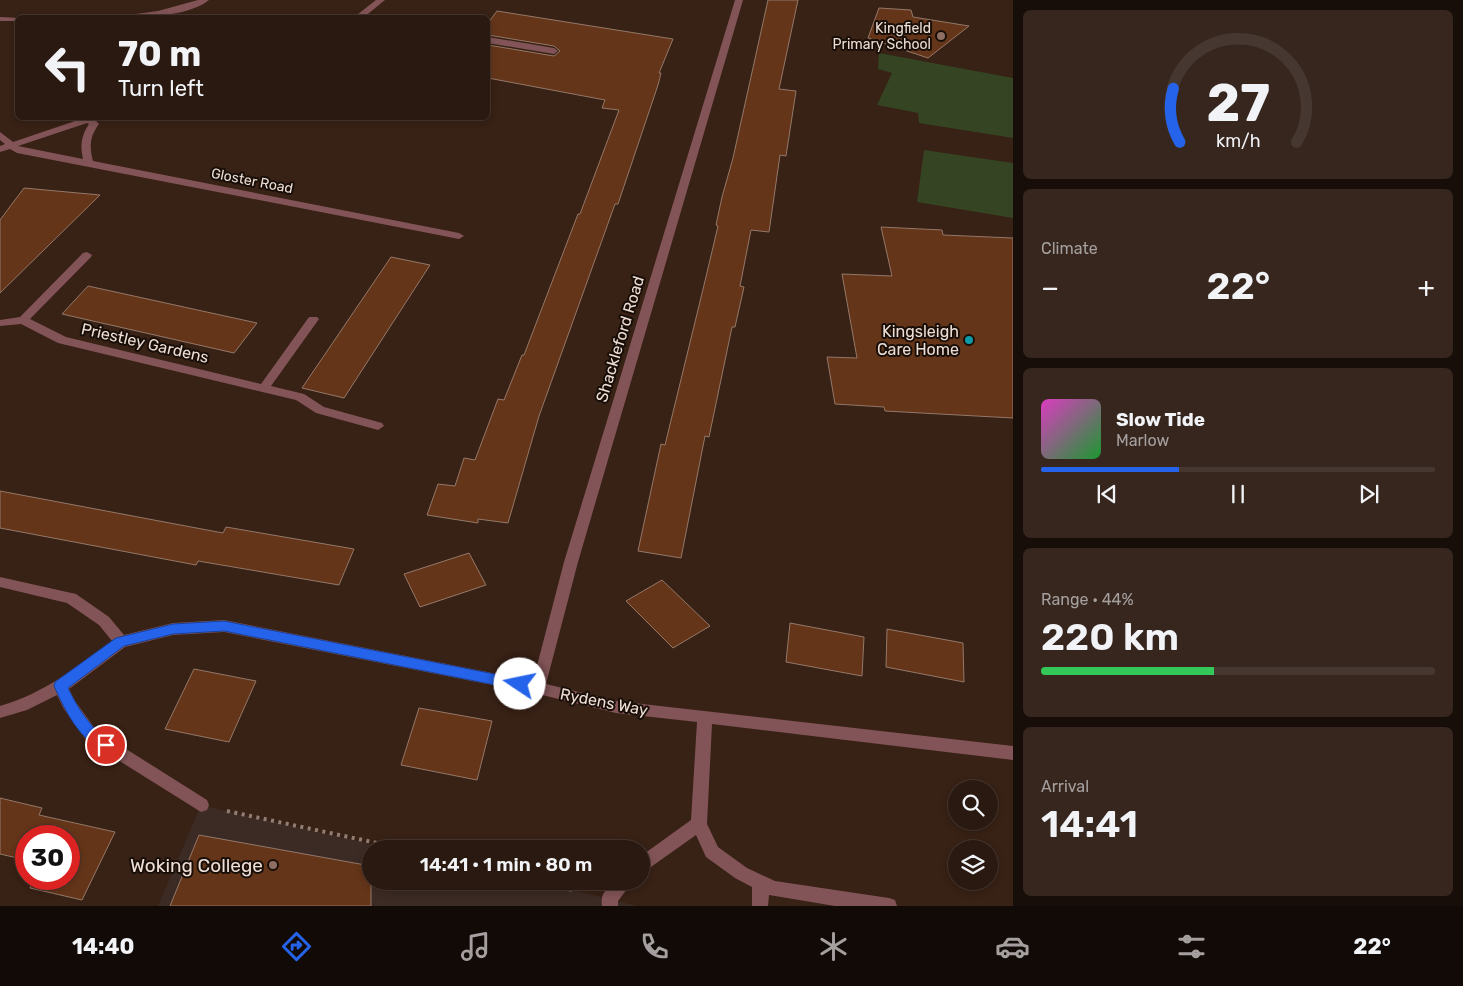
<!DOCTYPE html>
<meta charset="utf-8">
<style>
body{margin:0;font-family:Rubik,sans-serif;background:#36261e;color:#f1f3f6;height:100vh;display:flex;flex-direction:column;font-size:19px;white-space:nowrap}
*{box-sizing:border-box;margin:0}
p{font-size:16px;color:#a5a09f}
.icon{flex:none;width:28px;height:28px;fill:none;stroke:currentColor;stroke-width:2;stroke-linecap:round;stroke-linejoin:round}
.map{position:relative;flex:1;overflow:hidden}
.side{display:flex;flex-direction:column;gap:10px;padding:10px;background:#170e09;width:450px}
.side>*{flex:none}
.guide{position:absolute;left:15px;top:15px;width:475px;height:105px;border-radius:8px;box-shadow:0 2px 8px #0003,0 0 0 1px #463830;background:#2a1910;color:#f1f3f6;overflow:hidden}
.buttons{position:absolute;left:948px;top:780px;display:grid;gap:10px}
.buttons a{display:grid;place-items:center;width:50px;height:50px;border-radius:50%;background:#2a1910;box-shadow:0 2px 8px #0003,0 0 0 1px #463830;font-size:25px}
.speed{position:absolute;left:15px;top:825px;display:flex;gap:10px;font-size:25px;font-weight:700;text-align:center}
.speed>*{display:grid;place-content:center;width:65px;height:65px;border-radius:50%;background:#2a1910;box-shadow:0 2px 8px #0003,0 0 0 1px #463830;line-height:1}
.speed .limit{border:8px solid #d22;background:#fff;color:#111}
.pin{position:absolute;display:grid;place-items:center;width:42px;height:42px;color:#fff;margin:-21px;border:2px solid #fff;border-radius:50%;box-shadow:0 1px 5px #0007}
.me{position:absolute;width:55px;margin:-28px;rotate:281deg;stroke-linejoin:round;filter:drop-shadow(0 0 4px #0008)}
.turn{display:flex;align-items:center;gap:18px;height:105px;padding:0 20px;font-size:22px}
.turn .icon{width:65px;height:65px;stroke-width:2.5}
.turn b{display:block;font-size:35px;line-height:42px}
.big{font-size:38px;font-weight:600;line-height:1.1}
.side .widget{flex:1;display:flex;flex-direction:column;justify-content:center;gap:8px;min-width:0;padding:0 18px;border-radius:8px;background:#36261e}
.side .dial{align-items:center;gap:0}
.dial svg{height:130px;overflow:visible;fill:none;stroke:#463830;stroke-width:7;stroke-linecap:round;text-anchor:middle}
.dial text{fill:#f1f3f6;stroke:none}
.song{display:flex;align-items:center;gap:15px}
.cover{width:60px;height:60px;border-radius:8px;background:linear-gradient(135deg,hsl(310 70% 55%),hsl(130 70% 35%))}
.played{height:5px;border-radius:2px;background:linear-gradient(90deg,#2563eb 35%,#463830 35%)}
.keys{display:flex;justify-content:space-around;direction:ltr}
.heat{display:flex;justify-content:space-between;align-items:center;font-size:28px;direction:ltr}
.charge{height:8px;border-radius:4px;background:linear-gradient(90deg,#34c759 44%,#463830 0)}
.trip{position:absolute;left:362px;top:840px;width:288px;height:50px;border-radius:25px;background:#2a1910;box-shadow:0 2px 8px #0003,0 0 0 1px #463830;font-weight:600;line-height:50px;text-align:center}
.dock{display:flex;height:80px;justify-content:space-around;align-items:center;background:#110a06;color:#a5a09f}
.dock .icon{width:35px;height:35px}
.dock .selected{color:#2563eb}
.dock b{font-size:22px;color:#f1f3f6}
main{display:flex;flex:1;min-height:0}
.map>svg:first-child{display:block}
.education{fill:#3c2a24}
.green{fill:#354422}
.building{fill:#643519;stroke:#947869}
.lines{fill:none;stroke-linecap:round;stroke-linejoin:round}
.path{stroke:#917d73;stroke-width:4;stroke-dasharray:3 4.5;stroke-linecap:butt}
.minor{fill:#825457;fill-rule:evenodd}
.route{fill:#2563eb;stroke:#184099}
.education-dot{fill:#8d6e63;stroke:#180e08;stroke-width:2}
.culture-dot{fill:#0f9aa8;stroke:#180e08;stroke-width:2}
.labels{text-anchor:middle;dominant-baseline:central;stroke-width:4;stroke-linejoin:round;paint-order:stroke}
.far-poi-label{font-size:14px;fill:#edddd5;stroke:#180e08;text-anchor:end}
.far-street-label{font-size:14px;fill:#edddd5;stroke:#180e08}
.poi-label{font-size:16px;fill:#edddd5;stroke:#180e08;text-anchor:end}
.street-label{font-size:16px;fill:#edddd5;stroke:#180e08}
.near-poi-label{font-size:19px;fill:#edddd5;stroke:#180e08;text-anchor:end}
</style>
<main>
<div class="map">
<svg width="1013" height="906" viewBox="0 0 1013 906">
<rect width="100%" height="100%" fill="#382115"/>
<!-- education -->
<path class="education" d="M201,805L392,849H371V881H535L638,906H158Z"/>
<!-- green -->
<path class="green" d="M879,53L1013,78V138L919,123L918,113L877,105L892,73L878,69Z
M924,150L1013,163V218L917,202Z"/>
<!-- building -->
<path class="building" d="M768,0H798L779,89L796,91L786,156L780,155L769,232L751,230L740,286L744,287L735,327H732L709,437L705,436L681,558L638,551L661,444L665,445L705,281L718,226L716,225L722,197L733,158Z
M879,8L911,10L913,17L969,26L928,58L868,38Z
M497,11L673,39L659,73H661L658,85L618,204H615L539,416L508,523L478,519V523L427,515L438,484L455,486L464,458L475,460L498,399L504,400L522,355H524L578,214H580L619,110L602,108L605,100L488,78V45L554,56L560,51L554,46L488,35V23Z
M24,188L100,195L0,293V220Z
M881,227L942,230L943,235L1013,238V418L885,411L884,407L835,404L827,357L857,358L842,274L892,276Z
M391,257L430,265L344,398L302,388Z
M88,286L257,323L234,353L62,314Z
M0,491L223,533L226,527L354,549L339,585L198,561L196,565L0,528Z
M469,553L486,585L420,607L404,574Z
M662,580L710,626L673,648L626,601Z
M790,623L864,637L862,676L786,662Z
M887,629L963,643L964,682L886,667Z
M194,669L256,681L229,742L165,729Z
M419,708L492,721L477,780L401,765Z
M0,798L42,808L39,815L115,832L82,900L30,888L35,879H69V836H26V860L0,854Z
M199,835L371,866V906H170Z"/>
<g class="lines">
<!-- path -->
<path class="path" d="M227,811L405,849
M540,881L576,891"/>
<!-- minor -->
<path class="minor" d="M198,0H209C187,18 134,18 106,18L158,11Z
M376,0H385L363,18H353Z
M735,0H743L578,562L546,684L616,701L1013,746V760L712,724L707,824L718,847L747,868L775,881L889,898L895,900L897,906H835L769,895L768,906H752V887L735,878L706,857L696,835L641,874V856L691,820L697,722L616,713L538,694L224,632L173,635L125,647L69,689L75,701L96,730L207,800L209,805L207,810L201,812L86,740L64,709L57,695L27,710L0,718V706C43,694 77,667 112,641L99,625L67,603L0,587V577L76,594L109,617L124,635L173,623L224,620L533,681L564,562Z
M0,17L21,18H18V21H0Z
M488,37L554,48L558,51L554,54L488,43Z
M84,118H98L95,120L99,124C90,136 89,146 93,161L459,233L464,236L459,239L17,153L10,149L0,152V146L5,144L0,140V132L13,142ZM87,123L89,124C81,136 80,146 83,159L18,146Z
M87,252L92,255L91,257L30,319L66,337L261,384L309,317H317L319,319L271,386L304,394L324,407L382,423L384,426L378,430L316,413L296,400L58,343L21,324L0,326V320L20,317L83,253Z
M614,881H633L618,901V906H602C600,894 606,890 614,881Z"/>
</g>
<!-- route -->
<path class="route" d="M224,621L520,679L525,681L527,684L525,688L520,690L224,631L173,634L124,646L68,688C75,703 84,717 95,729C101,736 110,737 114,745L111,749L106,751C80,742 65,710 54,686L55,682L116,638L173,624Z"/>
<!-- markers -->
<g class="education-dot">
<circle cx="941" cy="36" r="5"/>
<circle cx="273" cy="865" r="5"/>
</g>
<circle class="culture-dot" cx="969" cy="340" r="5"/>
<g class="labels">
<!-- far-poi labels -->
<g class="far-poi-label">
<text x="931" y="28">Kingfield<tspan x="931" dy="16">Primary School</tspan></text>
</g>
<!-- far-street labels -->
<g class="far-street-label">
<text transform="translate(252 181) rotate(11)">Gloster Road</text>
</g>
<!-- poi labels -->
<g class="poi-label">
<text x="959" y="331">Kingsleigh<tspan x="959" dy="18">Care Home</tspan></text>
</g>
<!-- street labels -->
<g class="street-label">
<text transform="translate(620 339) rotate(-73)">Shackleford Road</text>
<text transform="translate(145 343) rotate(13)">Priestley Gardens</text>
<text transform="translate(604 702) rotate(11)">Rydens Way</text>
</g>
<!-- near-poi labels -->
<g class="near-poi-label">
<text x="263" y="865">Woking College</text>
</g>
</g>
</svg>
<div class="buttons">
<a><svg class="icon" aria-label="search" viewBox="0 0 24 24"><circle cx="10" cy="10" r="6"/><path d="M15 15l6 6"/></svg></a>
<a><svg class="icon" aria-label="layers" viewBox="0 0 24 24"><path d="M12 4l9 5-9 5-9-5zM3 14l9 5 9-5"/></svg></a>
</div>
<div class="speed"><div class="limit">30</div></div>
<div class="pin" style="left:106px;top:745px;background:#d93025"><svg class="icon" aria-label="arrive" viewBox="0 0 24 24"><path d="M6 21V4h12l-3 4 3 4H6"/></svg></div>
<svg class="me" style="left:520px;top:684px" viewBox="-20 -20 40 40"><circle r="19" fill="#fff"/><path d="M0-13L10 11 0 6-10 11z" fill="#2563eb"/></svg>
<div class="trip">14:41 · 1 min · 80 m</div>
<div class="guide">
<div class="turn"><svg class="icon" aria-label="left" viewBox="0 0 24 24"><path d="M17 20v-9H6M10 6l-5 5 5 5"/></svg><div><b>70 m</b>Turn left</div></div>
</div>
</div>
<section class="side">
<div class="widget dial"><svg viewBox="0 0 100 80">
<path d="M14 69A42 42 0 1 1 86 69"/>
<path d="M14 69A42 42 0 0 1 10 36" stroke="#2563eb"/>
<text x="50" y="56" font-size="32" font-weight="700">27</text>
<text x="50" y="72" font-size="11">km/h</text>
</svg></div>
<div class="widget"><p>Climate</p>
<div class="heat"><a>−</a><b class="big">22°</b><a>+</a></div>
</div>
<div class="widget">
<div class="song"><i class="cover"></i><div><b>Slow Tide</b><p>Marlow</p></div></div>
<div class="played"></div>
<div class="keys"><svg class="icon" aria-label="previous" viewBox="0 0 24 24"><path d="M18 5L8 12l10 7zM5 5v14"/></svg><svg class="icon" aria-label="pause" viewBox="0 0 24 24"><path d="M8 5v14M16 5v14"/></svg><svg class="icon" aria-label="next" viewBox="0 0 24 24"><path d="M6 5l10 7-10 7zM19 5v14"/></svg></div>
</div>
<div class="widget"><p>Range · 44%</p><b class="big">220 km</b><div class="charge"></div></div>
<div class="widget"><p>Arrival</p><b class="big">14:41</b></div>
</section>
</main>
<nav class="dock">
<b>14:40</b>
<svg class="icon selected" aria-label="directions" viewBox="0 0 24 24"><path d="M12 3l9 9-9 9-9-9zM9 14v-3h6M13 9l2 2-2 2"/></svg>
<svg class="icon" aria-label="music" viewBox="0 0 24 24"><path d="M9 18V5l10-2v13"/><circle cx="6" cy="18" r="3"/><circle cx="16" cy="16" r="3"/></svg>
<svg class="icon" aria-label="phone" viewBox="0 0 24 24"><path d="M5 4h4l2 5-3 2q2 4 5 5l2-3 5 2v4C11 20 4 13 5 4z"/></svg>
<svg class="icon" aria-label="climate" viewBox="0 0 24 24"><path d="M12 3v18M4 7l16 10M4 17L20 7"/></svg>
<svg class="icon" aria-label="car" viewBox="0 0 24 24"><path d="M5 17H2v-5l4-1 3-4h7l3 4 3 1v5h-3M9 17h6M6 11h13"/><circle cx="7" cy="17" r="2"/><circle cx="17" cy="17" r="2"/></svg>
<svg class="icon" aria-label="filters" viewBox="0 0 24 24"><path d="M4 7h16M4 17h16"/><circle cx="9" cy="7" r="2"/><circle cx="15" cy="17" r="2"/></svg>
<b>22°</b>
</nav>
